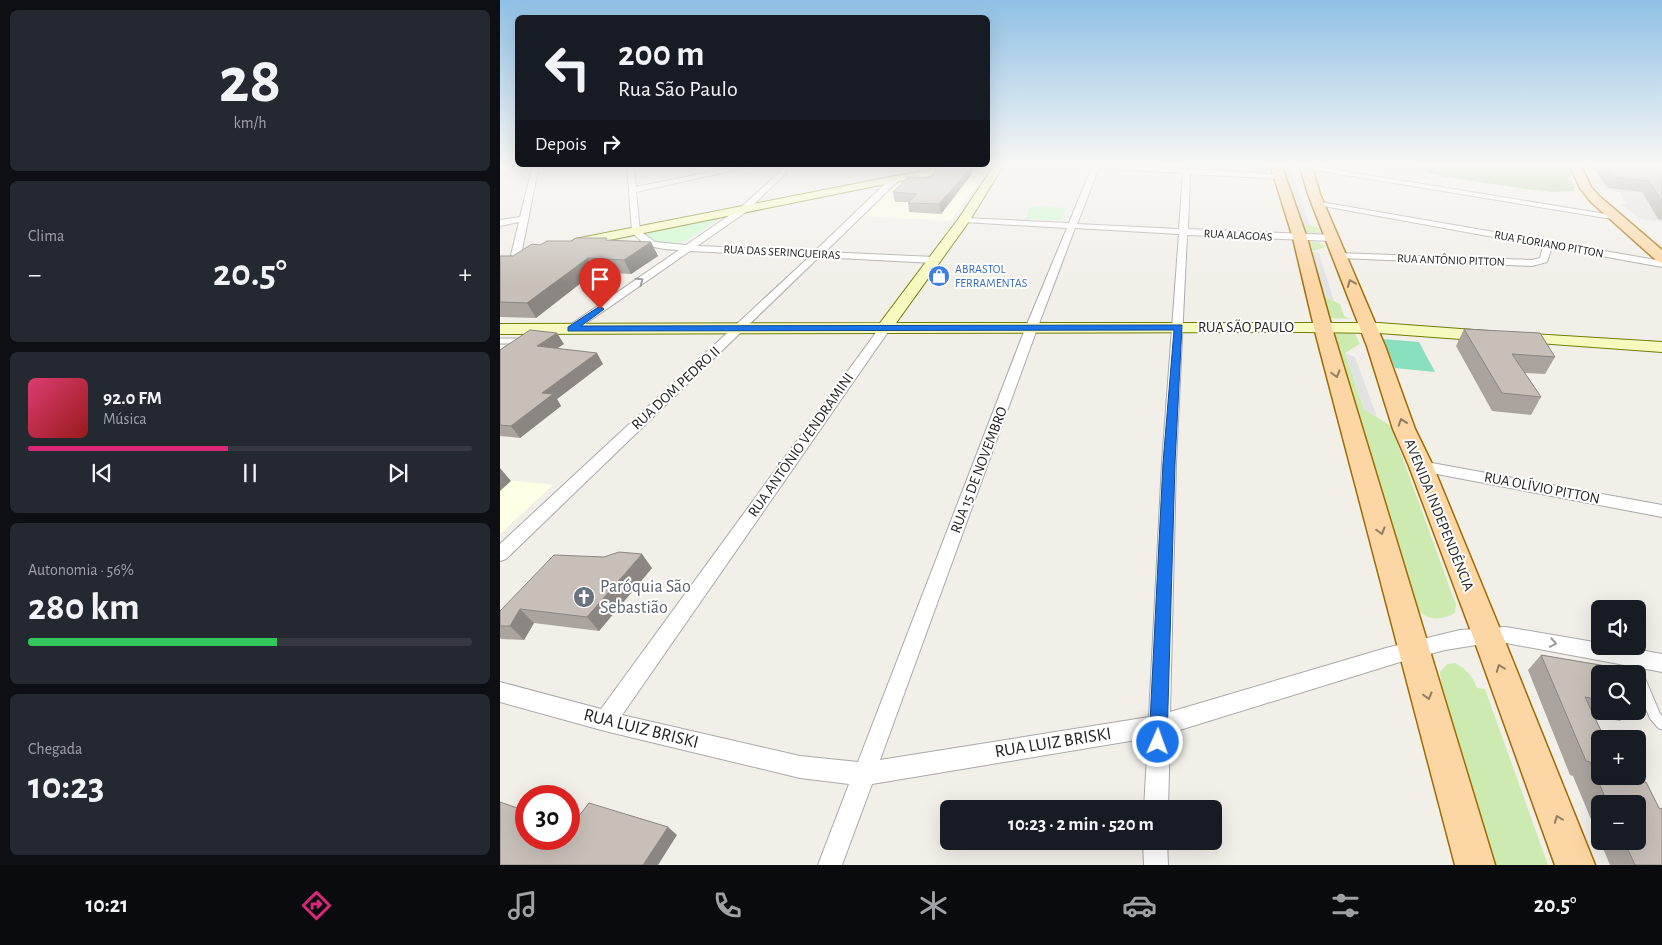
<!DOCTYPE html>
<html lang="pt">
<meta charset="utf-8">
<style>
body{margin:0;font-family:"Alegreya Sans",sans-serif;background:#242831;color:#f1f3f6;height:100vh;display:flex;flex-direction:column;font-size:19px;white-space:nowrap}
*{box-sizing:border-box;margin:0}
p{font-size:16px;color:#9ea1a6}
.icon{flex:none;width:28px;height:28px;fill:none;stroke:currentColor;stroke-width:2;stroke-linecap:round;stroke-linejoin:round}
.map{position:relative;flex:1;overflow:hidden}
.details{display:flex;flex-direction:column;gap:10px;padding:10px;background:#0d0f14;width:500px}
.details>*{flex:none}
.hud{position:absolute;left:15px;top:15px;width:475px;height:152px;border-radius:8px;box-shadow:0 5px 20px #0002;background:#171b24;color:#f1f3f6;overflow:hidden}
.tools{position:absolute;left:1091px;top:600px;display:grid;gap:10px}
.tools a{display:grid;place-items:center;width:55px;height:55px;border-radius:8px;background:#171b24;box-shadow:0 5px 20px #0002;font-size:25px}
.speed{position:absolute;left:15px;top:785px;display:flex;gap:10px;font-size:25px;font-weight:700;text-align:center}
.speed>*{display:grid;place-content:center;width:65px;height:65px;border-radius:50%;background:#171b24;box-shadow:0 5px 20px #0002;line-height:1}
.speed .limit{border:8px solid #d22;background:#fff;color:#111}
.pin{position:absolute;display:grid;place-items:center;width:42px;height:42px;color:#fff;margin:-51px -21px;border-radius:50% 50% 50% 0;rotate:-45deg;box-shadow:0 0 5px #0007}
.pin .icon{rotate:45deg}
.me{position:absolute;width:55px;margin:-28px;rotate:2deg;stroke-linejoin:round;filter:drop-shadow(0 0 4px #0008)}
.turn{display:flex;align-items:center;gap:18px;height:105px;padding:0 20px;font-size:22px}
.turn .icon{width:65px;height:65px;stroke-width:2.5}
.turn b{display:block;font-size:35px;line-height:42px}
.then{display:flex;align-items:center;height:48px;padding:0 20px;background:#0003;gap:10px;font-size:19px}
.big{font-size:38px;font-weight:700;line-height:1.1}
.details .tile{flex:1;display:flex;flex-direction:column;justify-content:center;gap:8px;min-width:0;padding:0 18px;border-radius:8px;background:#242831}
.details .dial{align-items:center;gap:0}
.dial b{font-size:65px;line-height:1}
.song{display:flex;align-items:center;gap:15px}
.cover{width:60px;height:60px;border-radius:8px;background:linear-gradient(135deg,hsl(340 70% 55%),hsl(0 70% 35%))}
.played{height:5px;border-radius:2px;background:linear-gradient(90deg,#db2777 45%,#363941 45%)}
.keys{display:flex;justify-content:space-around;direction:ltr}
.heat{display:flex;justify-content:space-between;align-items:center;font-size:28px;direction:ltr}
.charge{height:8px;border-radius:4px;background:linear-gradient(90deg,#34c759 56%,#363941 0)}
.trip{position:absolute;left:440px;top:800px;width:282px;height:50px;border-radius:8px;background:#171b24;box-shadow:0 5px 20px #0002;font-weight:700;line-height:50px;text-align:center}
.tabs{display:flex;height:80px;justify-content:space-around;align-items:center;background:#090b0e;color:#9ea1a6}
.tabs .icon{width:35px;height:35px}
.tabs .selected{color:#db2777}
.tabs b{font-size:22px;color:#f1f3f6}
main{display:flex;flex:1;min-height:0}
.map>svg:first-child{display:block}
.residential{fill:#e0dfdf}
.education{fill:#ffffe5}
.grass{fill:#cdebb0}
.forest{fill:#add19e}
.park{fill:#c8facc}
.pitch{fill:#88e0be}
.parking{fill:#e2e2e2}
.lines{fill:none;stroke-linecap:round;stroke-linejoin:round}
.lane-far1-casing{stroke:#a9a9a9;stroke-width:7}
.lane-casing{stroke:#a9a9a9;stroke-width:13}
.street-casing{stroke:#a9a9a9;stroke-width:2}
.secondary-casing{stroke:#707d05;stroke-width:2}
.primary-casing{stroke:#a06b00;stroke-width:3}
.lane-far1{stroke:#fff;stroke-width:5}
.lane{stroke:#fff;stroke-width:11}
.street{fill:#fff;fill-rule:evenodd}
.secondary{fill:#f7fabf;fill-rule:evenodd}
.primary{fill:#fcd6a4;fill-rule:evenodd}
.wall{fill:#aba49e}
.shaded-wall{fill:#8b8681}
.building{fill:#c7bfb8;stroke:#8b8681}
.oneway{stroke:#9c9c9c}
.oneway2{stroke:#8f7c63}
.route{fill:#1a73e8;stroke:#114b97}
.labels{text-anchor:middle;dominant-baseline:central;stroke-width:4;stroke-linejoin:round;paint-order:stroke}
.far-street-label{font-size:12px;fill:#222;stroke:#fff}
.far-shop-label{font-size:12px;fill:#366cbe;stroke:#fff;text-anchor:start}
.street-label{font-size:15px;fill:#222;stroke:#fff}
.near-worship-label{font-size:18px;fill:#5b616d;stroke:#fff;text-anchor:start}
.near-street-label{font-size:18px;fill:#222;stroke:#fff}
</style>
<main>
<section class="details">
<div class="tile dial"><b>28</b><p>km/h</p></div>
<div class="tile"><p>Clima</p>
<div class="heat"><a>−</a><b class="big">20.5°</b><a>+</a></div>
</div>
<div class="tile">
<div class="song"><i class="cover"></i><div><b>92.0 FM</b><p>Música</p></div></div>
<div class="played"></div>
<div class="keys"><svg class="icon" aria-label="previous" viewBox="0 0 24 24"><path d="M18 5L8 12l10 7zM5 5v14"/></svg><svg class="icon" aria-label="pause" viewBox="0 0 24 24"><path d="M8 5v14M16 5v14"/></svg><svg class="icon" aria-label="next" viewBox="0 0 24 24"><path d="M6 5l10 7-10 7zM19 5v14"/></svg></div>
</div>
<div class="tile"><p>Autonomia · 56%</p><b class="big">280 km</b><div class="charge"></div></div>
<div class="tile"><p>Chegada</p><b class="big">10:23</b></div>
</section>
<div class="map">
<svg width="1162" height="865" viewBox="0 0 1162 865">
<rect width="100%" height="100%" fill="#f2efe9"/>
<!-- residential -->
<path class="residential" d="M1162,168V222L1140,219L1121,204H1126L1119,192L1095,189L1090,177L1129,180Z"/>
<!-- education -->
<path class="education" d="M449,172L486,173L450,221L365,216L402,180Z
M0,479L53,485L0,534Z"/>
<!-- grass -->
<path class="grass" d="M608,164H766L768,172L760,173Z
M779,164H795L785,166L803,223L819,228L820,233L812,234L802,232Z
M806,241L818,242L825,246L824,248L811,251L825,297L840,304L844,316L850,319L825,318Z
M829,333L855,334L860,344L845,353L864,409L891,426L956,605L955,613C938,622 926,620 913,606Z
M955,663C966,669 972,675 977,688L985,689L1048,865H985L932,683L941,684L940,672L947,664Z"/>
<!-- forest -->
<path class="forest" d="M872,164H1070L1073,170L1072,174L1068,178L1074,186V191L1051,192L1019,188L946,177L929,173L920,168Z"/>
<!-- park -->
<path class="park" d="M530,206L567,208L561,220L526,219Z
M213,219L217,220C194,235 173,257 144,237V233Z"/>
<!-- pitch -->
<path class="pitch" d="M883,339L919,342L935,372L895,368Z"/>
<!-- parking -->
<path class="parking" d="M785,166L791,168L810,226L803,223Z
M811,251L819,253L834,301L825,297Z
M845,353L855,357L877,417L864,409Z"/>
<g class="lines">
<!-- lane-far1 casing -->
<g class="lane-far1-casing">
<path id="lane-far1" d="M0,341H20"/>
</g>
<!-- lane casing -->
<g class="lane-casing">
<path id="lane" d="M1138,676L1155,716L1162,724"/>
</g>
<!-- street casing -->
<g class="street-casing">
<path id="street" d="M567,164H609L782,175L783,177L779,179L690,174L688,229L832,235L836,238L832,241L687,235L676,463L670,712L886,648L960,630L1006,627L1100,643V646H1118L1162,654V672L1006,643L976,645L945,650L900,662L670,733L668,809H644L648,738L372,784L342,865H318L349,784L300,778L105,731L0,702V682L101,709L380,327L384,326L390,329L122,715L300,756L358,762L525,329L567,228L464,222L460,220L464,218L569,223L592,167ZM599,168L683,173L679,229L577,224ZM575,228L679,234L662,463L649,717L380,760L537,329Z
M33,165H39L21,255L16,258L11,255L19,222L0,226V220L20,217Z
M127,165H133L136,187L244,165H257L136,192L140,231L155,242L186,245L240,208L280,172L279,165H285L286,173L246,212L197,246L315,251L392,177H398V181L325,252L434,257L439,260L434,263L319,257L6,559L0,561V544L309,257L190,251L75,331H67L65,329L67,327L179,250C160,249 143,248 132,231Z
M806,165L1118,216L1122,218L1118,220L804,168L803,167Z
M815,201L1162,261V267L1052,247L1047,262L1032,266L840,258L837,257V253L1032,260L1040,258L1043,246L818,205L814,203Z
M921,461L1162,505V517L916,470L914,466L916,462Z
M643,841H667L668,865H644Z"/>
</g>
<!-- secondary casing -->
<g class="secondary-casing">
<path id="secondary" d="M495,164H507L500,171L470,220L396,323H879L988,331L994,333L996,336L994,339L988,341L879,333L803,332L0,334V324L380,323L459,218Z
M461,165H484L479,168L395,182L75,247L69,243L75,239L395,176Z
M1017,333L1162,342V352L1011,341L1009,338L1011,335Z"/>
</g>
<!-- primary casing -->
<g class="primary-casing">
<path id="primary" d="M770,164H781L807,238L834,335L995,865H955L816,335L793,238Z
M799,164H811L820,194L885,346L915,429L933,466L1002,634L1095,865H1055L972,634L909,466L893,429L867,346L808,194Z
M1069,164H1080L1091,187L1099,196L1162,250V263L1157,261L1091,202L1080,188Z"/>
</g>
<!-- lane-far1 -->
<use href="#lane-far1" class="lane-far1"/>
<!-- lane -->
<use href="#lane" class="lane"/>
<!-- street -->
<use href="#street" class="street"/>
<!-- secondary -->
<use href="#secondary" class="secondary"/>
<!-- primary -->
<use href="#primary" class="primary"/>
</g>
<!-- wall -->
<path class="wall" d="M1090,164H1162V220L1158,219L1142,192L1108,188Z
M472,174L441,214L409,212L408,202H395L393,192L430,178Z
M108,240L151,242L158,256L131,274L95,272L36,318L0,317V256H13L40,245L72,241Z
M964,329L1055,357L1045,374L1025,373L1041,397L1031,415L992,411L956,346Z
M64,344L57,348L103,364L57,399L61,406L20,438L0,436V350Z
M152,568L99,631L34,623L24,640L1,639L0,638V611Z
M1041,655L1118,668L1120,674H1100V711H1131L1120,721L1094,716L1105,739H1100V776H1123L1124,779L1146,782L1159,808L1162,809V865H1110L1100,841H1138V804H1100V841L1073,776L1070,775L1028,670Z"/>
<!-- shaded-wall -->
<path class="shaded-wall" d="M472,166V174L441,214L439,204Z
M151,242L158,256L131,274L124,260Z
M88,258L95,272L36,318L27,303Z
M57,333L64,344L44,357L37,346Z
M97,353L103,364L57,399L61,406L20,438L11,426L42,393Z
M0,468L11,481L0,491Z
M142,554L152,568L99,631L87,617Z
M20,609L34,623L24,640L10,626Z
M168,827L177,835L158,865H143Z"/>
<!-- building -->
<path class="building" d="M1104,164H1162V202L1149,181L1114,177Z
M455,165L472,166L439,204L408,203L417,194L393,192L408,177L430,178L437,168Z
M76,238H107L105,240L151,242L124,260L88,258L27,303L0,302V256H13L32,244L40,245L47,241H72Z
M964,329L1040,333L1055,357L1012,354L1041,397L1002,393Z
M30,330L57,333L37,346L97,353L42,393L53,394L11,426L0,425V350Z
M119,552L142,554L87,617L20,609L10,626H0V611L54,555L104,557Z
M1041,655L1118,668L1120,674H1100V700L1085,697L1105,739H1100V776H1123L1124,779L1146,782L1159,808L1162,809V865H1135L1124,841H1138V804H1108L1090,762L1086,761Z
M0,802L26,811V839H69V824L72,825L89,803L168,827L143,865H0Z"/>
<!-- one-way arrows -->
<defs><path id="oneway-chevron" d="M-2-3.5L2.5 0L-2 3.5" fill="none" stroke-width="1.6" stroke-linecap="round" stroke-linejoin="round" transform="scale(1.25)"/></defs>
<g class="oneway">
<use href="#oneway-chevron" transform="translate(140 281) rotate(-35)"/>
<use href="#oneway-chevron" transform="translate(1053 643) rotate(10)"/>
</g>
<g class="oneway2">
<use href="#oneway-chevron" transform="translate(851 283) rotate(-112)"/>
<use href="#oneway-chevron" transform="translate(836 374) rotate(74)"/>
<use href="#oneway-chevron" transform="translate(902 422) rotate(-109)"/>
<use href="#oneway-chevron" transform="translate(881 531) rotate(74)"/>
<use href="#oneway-chevron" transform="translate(1000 668) rotate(-111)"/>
<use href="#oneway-chevron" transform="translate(928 696) rotate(75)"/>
<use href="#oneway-chevron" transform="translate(1058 819) rotate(-111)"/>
</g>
<!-- sky -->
<linearGradient id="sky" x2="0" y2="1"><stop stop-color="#8fc0e4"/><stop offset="0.58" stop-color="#f9f8f5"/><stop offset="1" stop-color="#f9f8f5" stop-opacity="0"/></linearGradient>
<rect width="1162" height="285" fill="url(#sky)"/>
<!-- route -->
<path class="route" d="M100,306L104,309L103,310L81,326L682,325L675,463L667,742L664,749L658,751L652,749L649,742L663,463L674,330L68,331V327Z"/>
<!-- icons -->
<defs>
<g id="shop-disc" transform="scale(1.125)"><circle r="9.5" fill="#3f7fe0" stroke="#fff"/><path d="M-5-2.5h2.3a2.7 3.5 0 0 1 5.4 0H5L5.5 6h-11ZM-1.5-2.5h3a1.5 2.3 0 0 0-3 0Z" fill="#fff"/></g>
<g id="church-disc" transform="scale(1.125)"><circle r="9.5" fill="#6b7280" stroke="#fff"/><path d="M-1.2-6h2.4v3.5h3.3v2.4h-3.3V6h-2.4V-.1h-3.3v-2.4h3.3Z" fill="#fff"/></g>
</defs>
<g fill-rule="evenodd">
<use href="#shop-disc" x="439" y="276"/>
<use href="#church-disc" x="84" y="597"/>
</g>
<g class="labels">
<!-- far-street labels -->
<g class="far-street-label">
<text transform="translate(738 235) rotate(3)">RUA ALAGOAS</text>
<text transform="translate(1049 244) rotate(10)">RUA FLORIANO PITTON</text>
<text transform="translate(282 252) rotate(3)">RUA DAS SERINGUEIRAS</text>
<text transform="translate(951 260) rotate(2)">RUA ANTÔNIO PITTON</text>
</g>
<!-- far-shop labels -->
<g class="far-shop-label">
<text x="455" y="269">ABRASTOL<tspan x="455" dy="14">FERRAMENTAS</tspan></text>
</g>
<!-- street labels -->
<g class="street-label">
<text x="746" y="327">RUA SÃO PAULO</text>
<text transform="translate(176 388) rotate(-43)">RUA DOM PEDRO II</text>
<text transform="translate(301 445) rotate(-55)">RUA ANTÔNIO VENDRAMINI</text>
<text transform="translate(479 470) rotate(-69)">RUA 15 DE NOVEMBRO</text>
<text transform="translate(1042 488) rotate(11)">RUA OLÍVIO PITTON</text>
<text transform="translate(939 515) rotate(68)">AVENIDA INDEPENDÊNCIA</text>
</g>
<!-- near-worship labels -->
<g class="near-worship-label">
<text x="100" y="587">Paróquia São<tspan x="100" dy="21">Sebastião</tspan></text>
</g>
<!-- near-street labels -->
<g class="near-street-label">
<text transform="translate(141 729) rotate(14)">RUA LUIZ BRISKI</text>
<text transform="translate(553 743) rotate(-9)">RUA LUIZ BRISKI</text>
</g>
</g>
</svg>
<div class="tools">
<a><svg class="icon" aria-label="sound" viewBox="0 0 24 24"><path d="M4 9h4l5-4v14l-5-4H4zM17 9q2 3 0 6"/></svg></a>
<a><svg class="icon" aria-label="search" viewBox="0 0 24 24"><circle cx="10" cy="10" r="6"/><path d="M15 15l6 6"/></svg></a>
<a>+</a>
<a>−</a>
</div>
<div class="speed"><div class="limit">30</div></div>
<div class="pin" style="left:100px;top:309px;background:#d93025"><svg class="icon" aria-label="arrive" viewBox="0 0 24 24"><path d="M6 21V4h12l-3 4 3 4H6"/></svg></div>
<svg class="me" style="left:658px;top:742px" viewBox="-20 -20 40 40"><circle r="17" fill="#1a73e8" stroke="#fff" stroke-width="3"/><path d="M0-11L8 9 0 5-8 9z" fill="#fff"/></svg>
<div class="trip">10:23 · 2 min · 520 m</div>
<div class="hud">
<div class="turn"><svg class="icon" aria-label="left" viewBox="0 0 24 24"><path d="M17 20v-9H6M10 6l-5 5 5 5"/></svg><div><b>200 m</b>Rua São Paulo</div></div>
<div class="then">Depois<svg class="icon" aria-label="right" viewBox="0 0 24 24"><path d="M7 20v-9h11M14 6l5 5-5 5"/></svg></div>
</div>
</div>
</main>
<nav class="tabs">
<b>10:21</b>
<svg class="icon selected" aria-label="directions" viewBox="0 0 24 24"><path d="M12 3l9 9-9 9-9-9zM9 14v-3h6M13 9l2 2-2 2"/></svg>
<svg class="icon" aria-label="music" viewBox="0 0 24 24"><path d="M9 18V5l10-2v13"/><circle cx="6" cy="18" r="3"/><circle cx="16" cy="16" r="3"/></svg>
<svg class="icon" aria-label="phone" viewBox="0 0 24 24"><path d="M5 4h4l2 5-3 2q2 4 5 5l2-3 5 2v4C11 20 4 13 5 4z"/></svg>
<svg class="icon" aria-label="climate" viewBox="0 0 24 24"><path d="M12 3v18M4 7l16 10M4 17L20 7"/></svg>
<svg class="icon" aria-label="car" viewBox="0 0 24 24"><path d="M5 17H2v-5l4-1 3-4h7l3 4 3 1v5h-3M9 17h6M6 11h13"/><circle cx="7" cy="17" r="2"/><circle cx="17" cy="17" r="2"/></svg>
<svg class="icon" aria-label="filters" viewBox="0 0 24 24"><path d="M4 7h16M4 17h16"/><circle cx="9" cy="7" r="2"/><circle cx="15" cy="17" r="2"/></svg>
<b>20.5°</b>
</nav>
